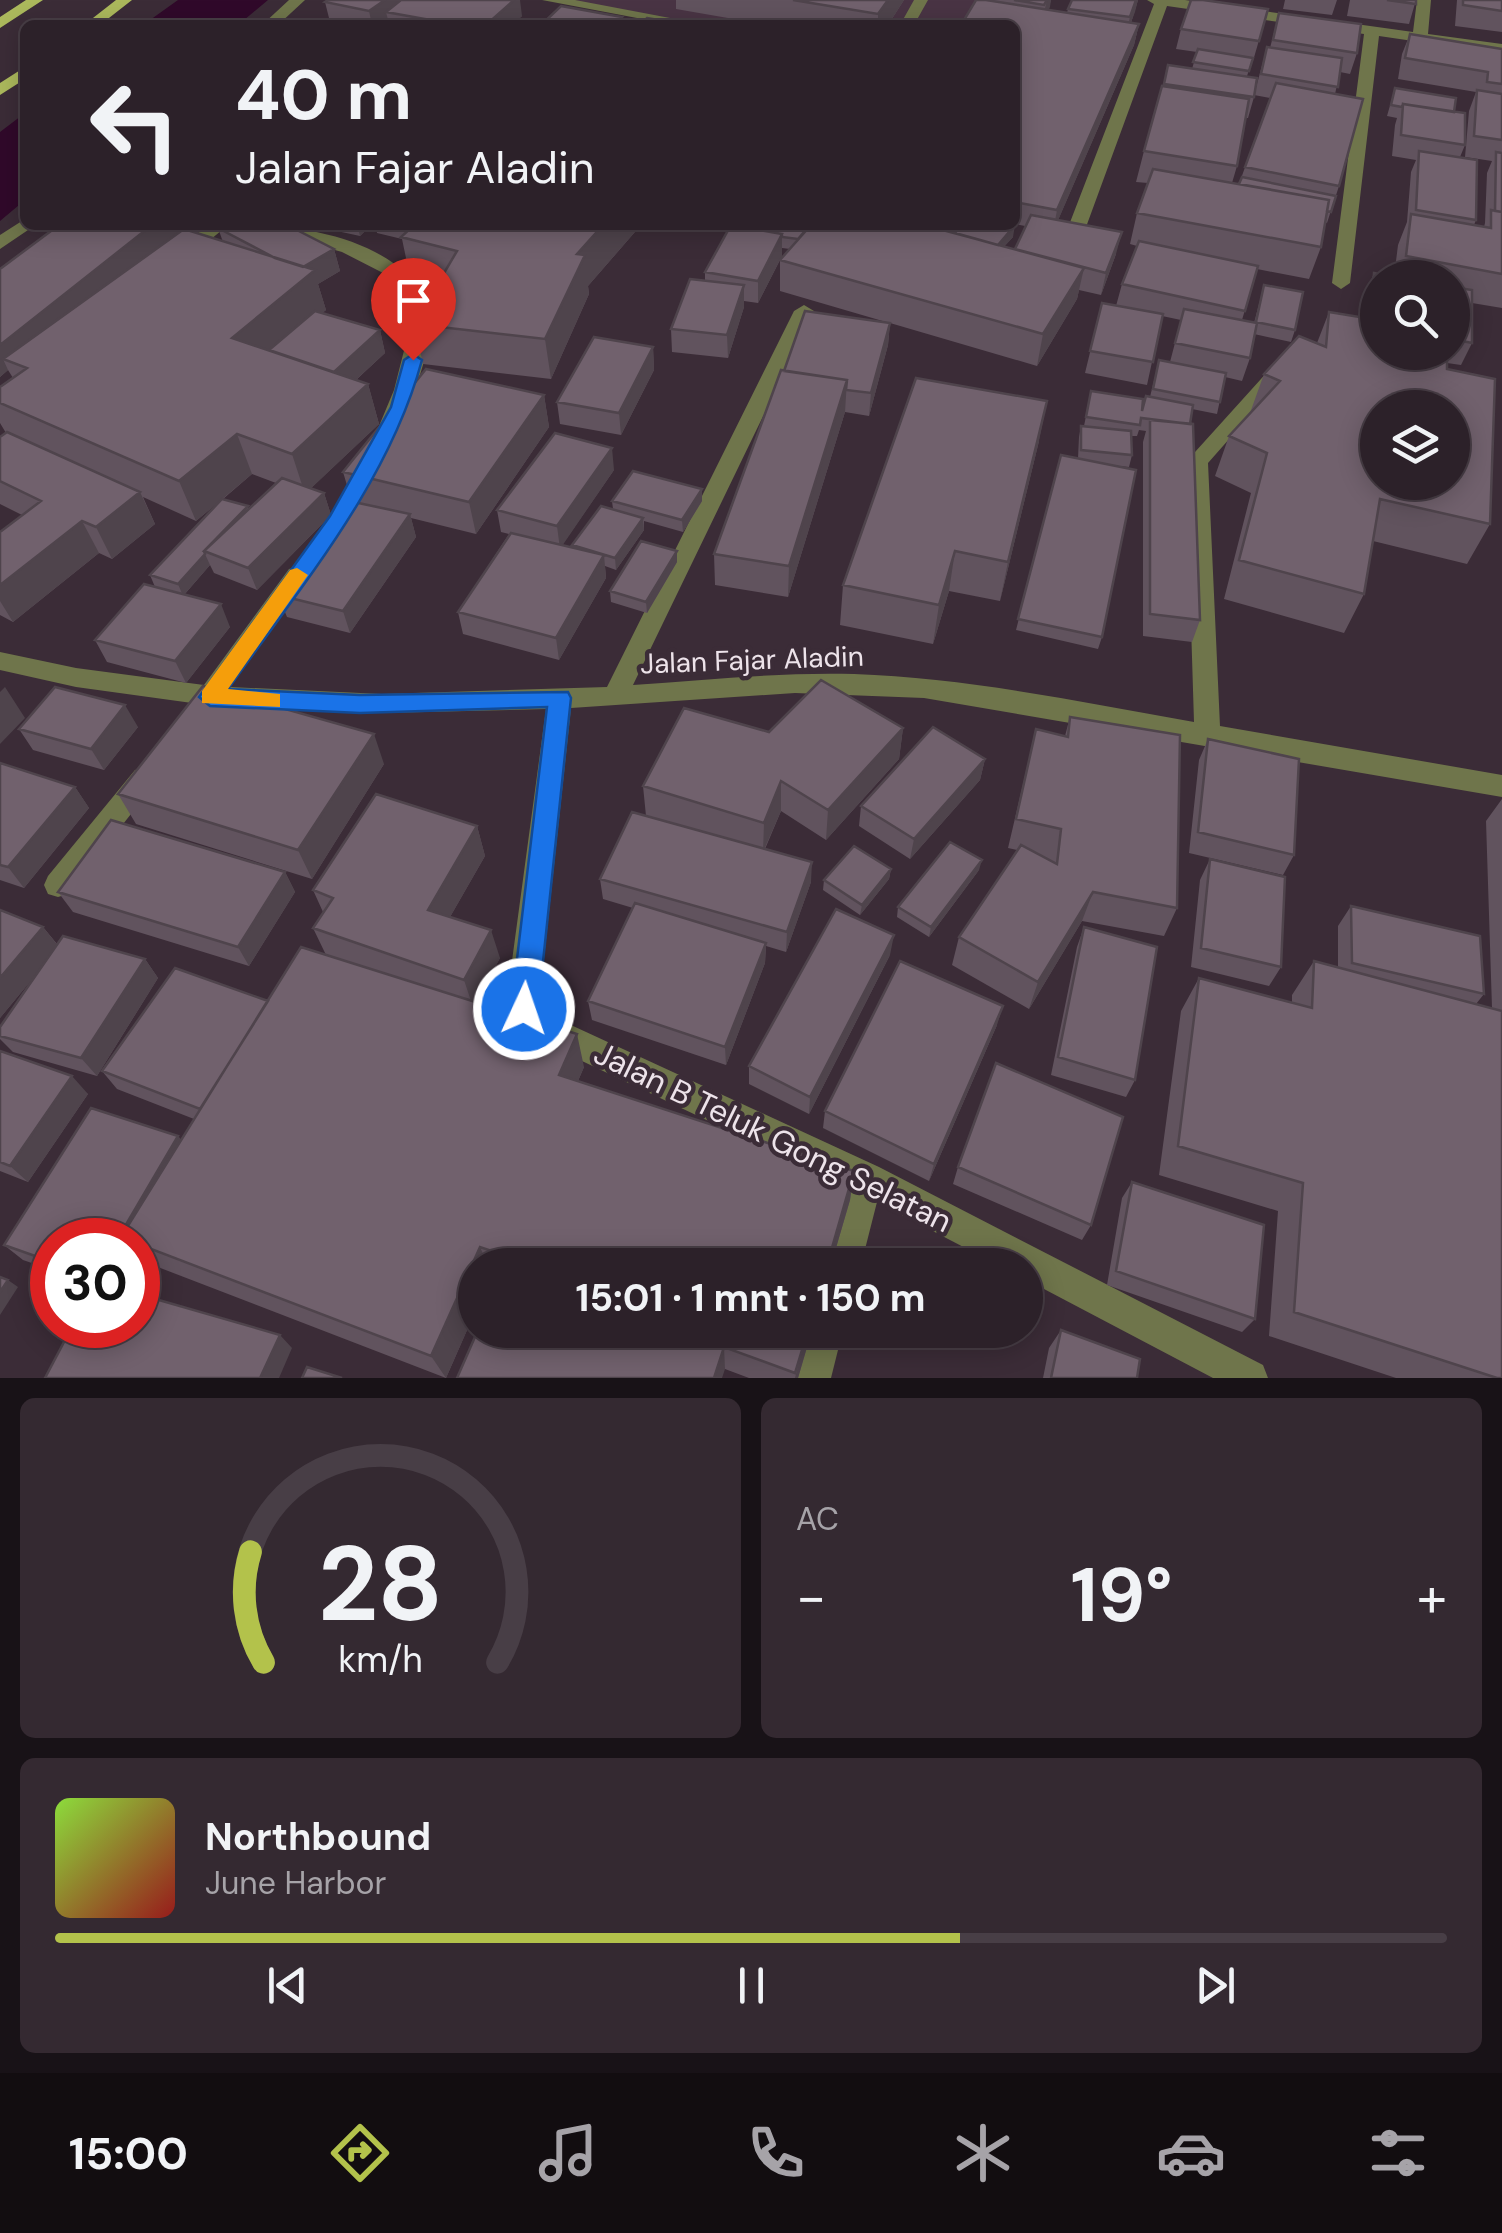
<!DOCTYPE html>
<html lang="id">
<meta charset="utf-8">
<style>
body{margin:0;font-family:"DM Sans",sans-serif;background:#342931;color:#f1f3f6;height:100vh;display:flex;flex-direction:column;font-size:38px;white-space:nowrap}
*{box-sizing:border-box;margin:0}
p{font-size:32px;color:#a6a3a8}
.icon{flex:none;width:55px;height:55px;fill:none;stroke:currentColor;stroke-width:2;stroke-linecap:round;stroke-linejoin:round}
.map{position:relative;height:1378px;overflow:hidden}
.drawer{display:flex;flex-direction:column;gap:20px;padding:20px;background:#181217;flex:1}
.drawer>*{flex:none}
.top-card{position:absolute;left:20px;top:20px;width:1000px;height:210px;border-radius:15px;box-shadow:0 5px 25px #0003,0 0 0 2px #483e46;background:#2c2129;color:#f1f3f6;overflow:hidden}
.tools{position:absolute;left:1360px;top:260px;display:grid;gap:20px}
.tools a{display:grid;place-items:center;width:110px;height:110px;border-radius:50%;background:#2c2129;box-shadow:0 5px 25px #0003,0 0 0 2px #483e46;font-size:50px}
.speed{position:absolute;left:30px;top:1218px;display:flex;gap:20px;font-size:50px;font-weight:700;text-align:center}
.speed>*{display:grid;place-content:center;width:130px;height:130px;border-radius:50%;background:#2c2129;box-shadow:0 5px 25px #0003,0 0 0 2px #483e46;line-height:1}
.speed .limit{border:15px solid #d22;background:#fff;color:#111}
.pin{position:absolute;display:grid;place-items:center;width:85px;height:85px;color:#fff;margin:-102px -42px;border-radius:50% 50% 50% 0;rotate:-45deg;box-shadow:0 0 10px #0007}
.pin .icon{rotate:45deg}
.me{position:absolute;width:110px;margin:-55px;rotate:3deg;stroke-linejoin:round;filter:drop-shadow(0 0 8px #0008)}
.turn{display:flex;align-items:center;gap:35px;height:210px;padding:0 50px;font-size:45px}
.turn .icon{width:130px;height:130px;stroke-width:2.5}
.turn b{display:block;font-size:70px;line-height:85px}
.big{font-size:75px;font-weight:700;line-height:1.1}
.drawer .tile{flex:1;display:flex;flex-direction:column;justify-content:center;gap:15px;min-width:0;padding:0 35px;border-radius:15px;background:#342931}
.drawer .dial{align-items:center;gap:0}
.dial svg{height:260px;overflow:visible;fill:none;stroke:#483e46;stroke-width:7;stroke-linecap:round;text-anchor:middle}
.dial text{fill:#f1f3f6;stroke:none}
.song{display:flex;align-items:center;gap:30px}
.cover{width:120px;height:120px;border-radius:15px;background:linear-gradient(135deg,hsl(90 70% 55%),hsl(0 70% 35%))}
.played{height:10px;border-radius:5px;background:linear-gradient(90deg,#b3c24b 65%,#483e46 65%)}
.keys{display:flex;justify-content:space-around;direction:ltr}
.heat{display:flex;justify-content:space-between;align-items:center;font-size:55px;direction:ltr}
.drawer .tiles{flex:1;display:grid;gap:20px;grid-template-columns:1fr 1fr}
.tile:last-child{grid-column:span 2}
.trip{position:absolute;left:458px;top:1248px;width:585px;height:100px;border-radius:50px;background:#2c2129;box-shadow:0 5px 25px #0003,0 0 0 2px #483e46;font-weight:700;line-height:100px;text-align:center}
.tabs{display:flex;height:160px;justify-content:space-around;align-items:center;background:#120d10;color:#a6a3a8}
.tabs .icon{width:70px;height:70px}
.tabs .active{color:#b3c24b}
.tabs b{font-size:45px;color:#f1f3f6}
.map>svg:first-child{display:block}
.built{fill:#493444}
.water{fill:#30092a}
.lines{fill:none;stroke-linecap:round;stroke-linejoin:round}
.minor{fill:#6f754b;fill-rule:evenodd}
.major{fill:#abb85c;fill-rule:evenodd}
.wall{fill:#61535e;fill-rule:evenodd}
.shaded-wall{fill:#4f444c}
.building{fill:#71616d;stroke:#4f444c;stroke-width:2.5;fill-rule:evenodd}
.route{fill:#1a73e8;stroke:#114b97;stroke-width:2.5}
.slow{fill:#f59e0b}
.labels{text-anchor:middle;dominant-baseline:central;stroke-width:9;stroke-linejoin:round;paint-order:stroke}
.street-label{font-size:28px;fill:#ede3ea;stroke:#3b2c37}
.near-street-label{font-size:32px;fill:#ede3ea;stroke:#3b2c37}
</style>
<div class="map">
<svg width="1502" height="1378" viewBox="0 0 1502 1378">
<rect width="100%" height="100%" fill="#3b2c37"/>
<!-- built -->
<path class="built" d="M547,0H979L962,25H695Z"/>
<!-- water -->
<path class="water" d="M178,0H268L238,25H143Z
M25,113V200L0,221V132Z"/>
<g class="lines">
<!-- minor -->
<path class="minor" d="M289,0H305L278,25H262Z
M542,0H575L707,25H674Z
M914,0H928L914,25H900Z
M1147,0H1185L1413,32L1417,0H1431L1428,34L1502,44V54L1379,36L1350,283L1341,289L1332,283L1364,34L1167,6L1082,238L1073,243L1064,238L1154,4Z
M25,219V225H33L31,228L0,249V235Z
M208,225H228L186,260H174V252Z
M247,225C307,225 403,242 428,306C439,332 411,407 396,431H382L379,426L394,390L411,323L409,306L400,289L385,274L342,252Z
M804,305L814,311L633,685C706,680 780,672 854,674C968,678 1082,702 1194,722L1186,462L1270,369L1277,367L1287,373L1284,377L1208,463L1220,726L1502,775V797L924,698L795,693L571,708L539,1005L547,1014L879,1167L1263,1365L1268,1378H1213L1025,1279V1265H998L877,1202L861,1265H827L848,1187L525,1034L509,1009V983L546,709L382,713L217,705L204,714L195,711L192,703L76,687L0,670V652L76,668L204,685L289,569L297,567L309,575L230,687L382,694L607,687L794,311Z
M144,767L153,770L157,778L153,786L68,894L58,897L48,894L44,885L48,876L135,770Z
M809,1330H843L831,1378H795Z"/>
<!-- major -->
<path class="major" d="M26,0H43L0,28V17Z
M116,0H132L100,25H84Z
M25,67V79L0,95V83Z"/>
</g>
<!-- wall -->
<path class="wall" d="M676,0H904L888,25H769L676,9Z
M976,0H1051L1048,10L1067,13L1068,9L1138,0L1131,23L1139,24L1134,45L1058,220L1116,254L1101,295L1079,290L1077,299L1037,366L890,323L888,345L869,416L845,412L788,597L715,585L714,554L784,371L886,322L780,291V260L790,249L782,248V256L758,303L744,301V307L728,358L672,352L671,329L705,281V272L766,231L953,225L948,231L1013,237L1004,246L1015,249L1025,226L1015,224V25Z
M1285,0H1337L1332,15L1283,9Z
M1350,0H1416L1409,24L1347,16Z
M1457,0H1502V32L1455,26Z
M325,2L522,16L512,25H389L388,20L382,25H343L330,22Z
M1268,9L1253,61H1252L1247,76L1254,97L1248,118H1246L1237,166L1232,183L1239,184L1270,98L1254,95L1267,47L1270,48L1279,13L1357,53L1350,74L1340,72L1335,94L1339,186L1327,223L1325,222L1321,247L1309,279L1257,269L1242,320L1254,323L1264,285L1295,330L1291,342L1254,334L1250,358L1242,381L1225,377L1217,414L1192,409L1190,424L1200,620L1192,642L1143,636V442L1146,431L1139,430L1137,436H1132V455L1129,467L1108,465L1102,637L1098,649L1016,630L1061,455L1078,459L1079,437L1081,426H1084L1091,391L1142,411L1150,397L1159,360L1170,362L1181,320L1162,316L1147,385L1085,373L1102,303L1116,306L1122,284L1137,246L1130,244L1137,213L1148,183L1136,182L1144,151L1164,86L1192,69L1197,52L1176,49L1181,29Z
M1410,34L1502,49V308L1472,303V343L1461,365L1447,363V369L1490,524L1467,564L1373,541L1364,594L1344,633L1224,599L1251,493L1215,476L1229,436L1250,413L1264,374L1317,343L1329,312L1363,318L1365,295L1374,273L1394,277L1398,245L1407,222L1411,172L1416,160L1392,156L1395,125L1397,118L1387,116L1395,88L1454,112L1465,145L1460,157L1476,220L1474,225L1484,227L1485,223L1487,173L1492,161L1465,157L1469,111L1476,92L1398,79L1402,54ZM1378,278H1452V352H1378Z
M322,225H371L360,236L323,228Z
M376,225H641L588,286L589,294L551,379L423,364L414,324L438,284L410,277L402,239L377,233Z
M218,228L334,249L340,271L318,284L326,310L322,313L380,330L385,353L356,380L368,384L379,424L311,488L324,493L331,515L257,590L214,573L210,565L184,595L230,627L186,683L107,662L95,640L155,587L150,575L220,501L196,521L143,497L155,524L112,559L99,553L13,622L0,615V532L22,515L0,504V437L6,433L0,423V387L13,378L8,370L0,377V269L165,243L223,242ZM252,474L276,483L249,508L223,499Z
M653,347L654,370L621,435L560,424L557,402Z
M544,395L549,427L476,534L411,518L416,537L350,633L287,617L278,595L352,502L343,472Z
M1039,441L1000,601L949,591L933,644L840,625L843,585Z
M614,470L562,545L572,548V545L613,509L612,501L702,489V501L683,532L644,521V530L616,570L605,566L606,578L559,660L463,634L458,612L509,534L501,532L497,510Z
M677,551V562L647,613L611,602L610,591Z
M1070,717L1177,908L1164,936L1082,921L1029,1009L952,965L959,937L1017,850L1008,848L1036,729L1065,736Z
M138,727L104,770L33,750L19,729Z
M903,728L899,759L826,840L781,811L765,849L811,882L786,952L766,946L765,963L726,1065L592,1020L588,1001L633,908L603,899L600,879L646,816L643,786L769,732Z
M1208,739L1294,855L1283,875L1189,853L1199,760Z
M985,759L980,780L910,859L859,826L861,806Z
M0,763L75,787L89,808L24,888L0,880Z
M384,764L312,879L136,824L118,794Z
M1502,799V1378H1396L1269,1336L1278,1211L1159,1175L1181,1011L1199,978L1292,1003V995L1314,961L1338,967V926L1351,906L1484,994L1476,1004L1492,1008L1486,821Z
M477,826L485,856L450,917L500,958L476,1002L584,1067L578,1081L854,1171L850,1200L831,1265H475V1312L446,1378L150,1264L138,1252V1240H52V1270L23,1260L4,1245L178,1136L181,1140L194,1119L117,1089L102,1071L268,1001L326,955L313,928L323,912L313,890Z
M1210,859L1281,967L1269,986L1191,967L1200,880Z
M891,869L889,879L860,915L823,890L824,880Z
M979,870L929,937L897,917L898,907Z
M285,872L295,892L249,966L73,912L58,892Z
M0,910L43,927L57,944L145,959L158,978L97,1076L13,1052L0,1039V1027L38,972L0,1018Z
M1084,927L1135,1080L1126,1097L1051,1075L1077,947Z
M890,955L809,1114L749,1084V1066Z
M997,1025L929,1181L823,1128L825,1111Z
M0,1051L88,1094L28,1182L0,1171Z
M958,1167L1091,1225L1082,1240L953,1184Z
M1132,1182L1255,1319L1242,1332L1107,1285L1122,1198Z
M478,1330H812L798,1378H749L725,1369Z
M1061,1330L1137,1378H1043L1049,1348Z"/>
<!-- shaded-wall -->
<path class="shaded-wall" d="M385,0H416L386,12L388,20L382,25H372L369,11Z
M514,0H520L522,16L512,25H486Z
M888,0H904L888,25H878V14Z
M1047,0H1051L1050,7L1041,25Z
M1136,0H1138L1135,12L1125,38L1130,17Z
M1139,24L1134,45L1053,232L1057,210Z
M152,225H187L16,364L3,359L8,370L0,377V345Z
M357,225H371L360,236Z
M603,225H641L588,286L589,294L551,379L545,339L577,254Z
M941,225H953L934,252L937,230Z
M1015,225L1013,237L989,264L990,253Z
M1122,232L1116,254L1101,295L1106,273Z
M782,234V256L758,303V281Z
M334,249L340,271L318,284L326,310L270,357L232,338L297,270Z
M1084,268L1077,299L1037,366L1043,334Z
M744,285V307L728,358L727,335Z
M890,323L888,345L869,416L871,393Z
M380,330L385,353L336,398L330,376Z
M653,347L654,370L621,435L619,413Z
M847,380L845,412L788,597L789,566Z
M368,384L379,424L305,494L292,454Z
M544,395L549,427L476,534L469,502Z
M1047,401L1039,441L1000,601L1008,562Z
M237,434L252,474L196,521L179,481Z
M612,448L614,470L560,549L557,526Z
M702,489V501L683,532L682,520Z
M140,492L155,524L112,559L96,527Z
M324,493L331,515L257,590L248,568Z
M410,514L416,537L350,633L343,611Z
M643,518L644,530L616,570L615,558Z
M82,521L99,553L13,622L0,601V585Z
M677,551V562L647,613L646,602Z
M955,551L949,591L933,644L939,605Z
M205,554L210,565L183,596L178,584Z
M604,555L606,578L559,660L556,638Z
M221,604L230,627L186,683L175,661Z
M5,687L25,718L0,744V692Z
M125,705L138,727L104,770L91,749Z
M903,728L899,759L826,840L828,810Z
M374,734L384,764L312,879L298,850Z
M985,759L980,780L910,859L914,839Z
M781,781V811L763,852L764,823Z
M75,787L89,808L24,888L8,867Z
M477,826L485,856L438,938L428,910Z
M982,860L979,870L929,937L931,927Z
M812,862L811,882L786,952L787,932Z
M891,869L889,879L860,915L862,905Z
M285,872L295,892L249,966L238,947Z
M1093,892L1082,921L1029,1009L1038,982Z
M43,927L59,947L0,1018V978Z
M491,930L500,958L473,1007L464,980Z
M894,935L890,955L809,1114L810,1097Z
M766,943L765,963L726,1065L725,1047Z
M145,959L158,978L97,1076L81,1058Z
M1003,1006L997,1025L929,1181L934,1164Z
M577,1034L584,1067L567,1106L559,1075Z
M72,1076L88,1094L28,1182L10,1166Z
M178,1136L192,1153L121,1237L124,1240H117Z
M854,1171L850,1200L831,1265H827Z
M480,1247L488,1265H475V1312L446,1378L431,1356Z
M8,1280L18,1287L0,1315V1292Z
M808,1330H812L798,1378H795Z
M280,1335L292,1348L279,1378H260Z
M724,1347L725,1369L722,1378H714Z"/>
<!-- building -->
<path class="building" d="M328,0H385L369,11L325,2Z
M401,0H514L486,25H458L386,12Z
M793,0H888L878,14Z
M976,0H986L1139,24L1057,210L1015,202V25H961Z
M1014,0H1047L1044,5Z
M1072,0H1136L1130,17L1068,9Z
M1191,0H1203L1268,9L1259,41L1181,29Z
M1387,0H1416V4Z
M1463,0H1502V11L1463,5Z
M561,6L622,17L614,25H541Z
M1279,13L1361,24L1357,53L1273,40Z
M647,18L687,25H640Z
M1410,34L1502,49V84L1487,82L1488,72L1405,58Z
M1267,47L1342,58L1338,87L1261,74Z
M1198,49L1253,58L1249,71L1193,62Z
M1168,65L1257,78L1254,97L1164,84Z
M1276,83L1363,99L1339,186L1245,167Z
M1162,86L1249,99L1237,166L1144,151Z
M1395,88L1456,98L1454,112L1403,104L1402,107L1391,105Z
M1477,90L1502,94V140L1474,136Z
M1403,104L1465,113V145L1401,135Z
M1419,151L1477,160L1476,220L1416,210Z
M1496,152L1502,153V212L1495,211Z
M1153,169L1329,200L1321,247L1137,213Z
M1242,177L1336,196L1331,212L1327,211L1329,200L1239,184Z
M1491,210L1502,212V274L1406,256L1411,214L1491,228Z
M1031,215L1122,232L1106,273L1015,249Z
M59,225H152L0,345V269Z
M223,225H287L334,249L303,267L275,258L218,228Z
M414,225H603L577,254L585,255L545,339L414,324L457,251L401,237Z
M731,225L782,234L758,281L705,272Z
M770,225H810L798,239L782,237V234L766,231Z
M811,225H924L1084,268L1043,334L780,260Z
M962,225H1015L998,245L955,233Z
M184,229L315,270L232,338L368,384L292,454L237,434L179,481L0,403V387L27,368L3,359Z
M1139,241L1258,266L1245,311L1122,284Z
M1374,273L1400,278H1378V320L1371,319Z
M690,279L744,285L727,335L671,329Z
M1264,285L1303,292L1295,330L1256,322Z
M1452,287L1472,290V343L1452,339Z
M1102,303L1163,314L1153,362L1090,351Z
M1184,309L1257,323L1250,358L1175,343Z
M315,311L380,330L334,372L269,350Z
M805,311L890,323L871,393L846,390L847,380L784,371Z
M1329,312L1378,320V352H1447V369L1495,379L1490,524L1380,499L1364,594L1239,560L1267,453L1229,436L1280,381L1264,374L1299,336L1326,347ZM1378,408H1452V482H1378Z
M594,337L653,347L619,413L557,402Z
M1159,360L1226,373L1220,402L1153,389Z
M426,369L544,395L469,502L343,472Z
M781,370L847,380L789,566L714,554Z
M916,378L1047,401L1008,562L955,551L939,605L843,585Z
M1091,391L1143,399L1142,411L1146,396L1193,405L1190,424L1141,418L1140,425L1086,417Z
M1150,420L1193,424L1200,620L1150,614Z
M1081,426L1131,431L1132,455L1081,450Z
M7,432L140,492L96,527L82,521L0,585V532L41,501L0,481V437Z
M555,433L612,448L557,526L497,510Z
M1061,455L1136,470L1102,637L1018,619Z
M633,471L702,489L682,520L612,501Z
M282,478L324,493L248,568L204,551Z
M222,499L248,506L204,551L205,554L178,584L150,575Z
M349,501L410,514L343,611L278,595Z
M601,506L643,518L615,558L572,545Z
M511,533L604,555L556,638L458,612Z
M641,541L677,551L646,602L610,591Z
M144,584L221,604L175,661L95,640Z
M821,680L903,728L828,810L781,781L764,823L643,786L684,708L769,732Z
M203,686L374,734L298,850L118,794Z
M55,687L125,705L91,749L19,729Z
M1070,717L1180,735L1177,908L1093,892L1038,982L959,937L1021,845L1057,864L1061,829L1016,819L1036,729L1068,737Z
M933,727L985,759L914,839L861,806Z
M1208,739L1299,759L1294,855L1198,832Z
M0,763L75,787L8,867L0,865Z
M376,794L477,826L428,910L491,930L464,980L313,928L333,898L313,890Z
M632,812L812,862L787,932L600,879Z
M111,820L285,872L238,947L58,892Z
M950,842L982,860L931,927L898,907Z
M854,846L891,869L862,905L824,880Z
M1210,859L1285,877L1281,967L1201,948Z
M635,903L766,943L725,1047L588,1001Z
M1351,906L1480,936L1484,994L1352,963Z
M836,909L894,935L810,1097L749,1066Z
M0,910L43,927L0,978Z
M1084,927L1157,947L1135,1080L1058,1057Z
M63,936L145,959L81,1058L0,1036V1027Z
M301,947L577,1034L559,1075L854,1171L827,1265H506L510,1257L480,1247L431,1356L138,1244V1240H128L121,1237Z
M900,961L1003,1006L934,1164L825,1111Z
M1314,961L1502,1011V1378H1497L1294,1312L1303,1183L1178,1146L1199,978L1312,1008Z
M175,968L268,1001L200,1109L102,1071Z
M0,1051L72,1076L10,1166L0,1162Z
M996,1063L1123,1117L1091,1225L958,1167Z
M91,1108L178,1136L117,1240H52V1262L4,1245Z
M1132,1182L1264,1225L1255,1319L1116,1271Z
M0,1277L8,1280L0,1292Z
M138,1294L280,1335L260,1378H45L73,1325H138Z
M478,1330H808L795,1373L724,1347L714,1378H457Z
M1061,1330L1140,1359L1137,1378H1051Z
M307,1367L342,1378H302Z"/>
<!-- route -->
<path class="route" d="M413,354L422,360C389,483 301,586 228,689L360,695L568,692L571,698L538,1009L534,1018L524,1021L515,1018L511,1009L547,707L360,713L210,706L199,697L330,516L391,407L404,360Z"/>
<!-- slow -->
<path class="slow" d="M297,568L308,575L228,689L280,694V707L202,703V691L290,570Z"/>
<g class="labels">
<!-- street labels -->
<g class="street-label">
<text transform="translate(752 660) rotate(-2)">Jalan Fajar Aladin</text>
</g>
<!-- near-street labels -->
<g class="near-street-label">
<text transform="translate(773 1137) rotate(26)">Jalan B Teluk Gong Selatan</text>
</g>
</g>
</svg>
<div class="tools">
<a><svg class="icon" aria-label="search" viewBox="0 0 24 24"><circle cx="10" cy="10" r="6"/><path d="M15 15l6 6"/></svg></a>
<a><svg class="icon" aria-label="layers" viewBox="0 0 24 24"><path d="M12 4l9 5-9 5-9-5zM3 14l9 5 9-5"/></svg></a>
</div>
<div class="speed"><div class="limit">30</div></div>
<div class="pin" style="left:413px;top:360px;background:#d93025"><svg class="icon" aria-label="arrive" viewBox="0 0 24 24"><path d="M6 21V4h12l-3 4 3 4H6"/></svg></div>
<svg class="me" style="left:524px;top:1009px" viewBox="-20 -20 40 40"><circle r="17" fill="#1a73e8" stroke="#fff" stroke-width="3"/><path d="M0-11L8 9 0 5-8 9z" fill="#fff"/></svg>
<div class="trip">15:01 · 1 mnt · 150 m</div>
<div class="top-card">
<div class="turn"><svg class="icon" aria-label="left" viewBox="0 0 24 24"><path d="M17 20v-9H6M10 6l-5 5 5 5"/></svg><div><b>40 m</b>Jalan Fajar Aladin</div></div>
</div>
</div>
<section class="drawer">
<div class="tiles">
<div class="tile dial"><svg viewBox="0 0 100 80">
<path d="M14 69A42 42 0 1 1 86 69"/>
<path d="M14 69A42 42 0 0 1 10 35" stroke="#b3c24b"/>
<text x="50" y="56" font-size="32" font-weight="700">28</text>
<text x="50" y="72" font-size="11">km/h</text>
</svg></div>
<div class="tile"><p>AC</p>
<div class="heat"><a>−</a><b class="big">19°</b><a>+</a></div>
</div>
<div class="tile">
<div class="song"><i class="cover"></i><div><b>Northbound</b><p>June Harbor</p></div></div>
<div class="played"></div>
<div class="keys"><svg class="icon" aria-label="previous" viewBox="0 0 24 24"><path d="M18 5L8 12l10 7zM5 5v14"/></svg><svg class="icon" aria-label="pause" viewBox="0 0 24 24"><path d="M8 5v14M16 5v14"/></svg><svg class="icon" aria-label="next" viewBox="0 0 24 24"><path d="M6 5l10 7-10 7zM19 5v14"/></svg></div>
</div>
</div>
</section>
<nav class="tabs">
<b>15:00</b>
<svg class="icon active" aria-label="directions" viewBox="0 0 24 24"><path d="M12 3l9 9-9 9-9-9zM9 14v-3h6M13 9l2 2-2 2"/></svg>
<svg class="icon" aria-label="music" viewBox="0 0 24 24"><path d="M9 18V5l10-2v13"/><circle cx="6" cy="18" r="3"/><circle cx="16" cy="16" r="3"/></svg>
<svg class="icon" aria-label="phone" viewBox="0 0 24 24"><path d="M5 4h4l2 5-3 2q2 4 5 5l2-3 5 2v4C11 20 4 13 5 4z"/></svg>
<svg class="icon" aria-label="climate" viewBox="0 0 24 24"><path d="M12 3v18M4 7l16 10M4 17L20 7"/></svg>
<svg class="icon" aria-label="car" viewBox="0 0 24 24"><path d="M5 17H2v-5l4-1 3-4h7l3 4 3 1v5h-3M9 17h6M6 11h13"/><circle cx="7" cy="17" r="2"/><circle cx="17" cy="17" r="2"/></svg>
<svg class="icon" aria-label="filters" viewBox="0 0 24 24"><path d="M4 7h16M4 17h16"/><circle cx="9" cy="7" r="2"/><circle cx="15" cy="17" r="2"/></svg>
</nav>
